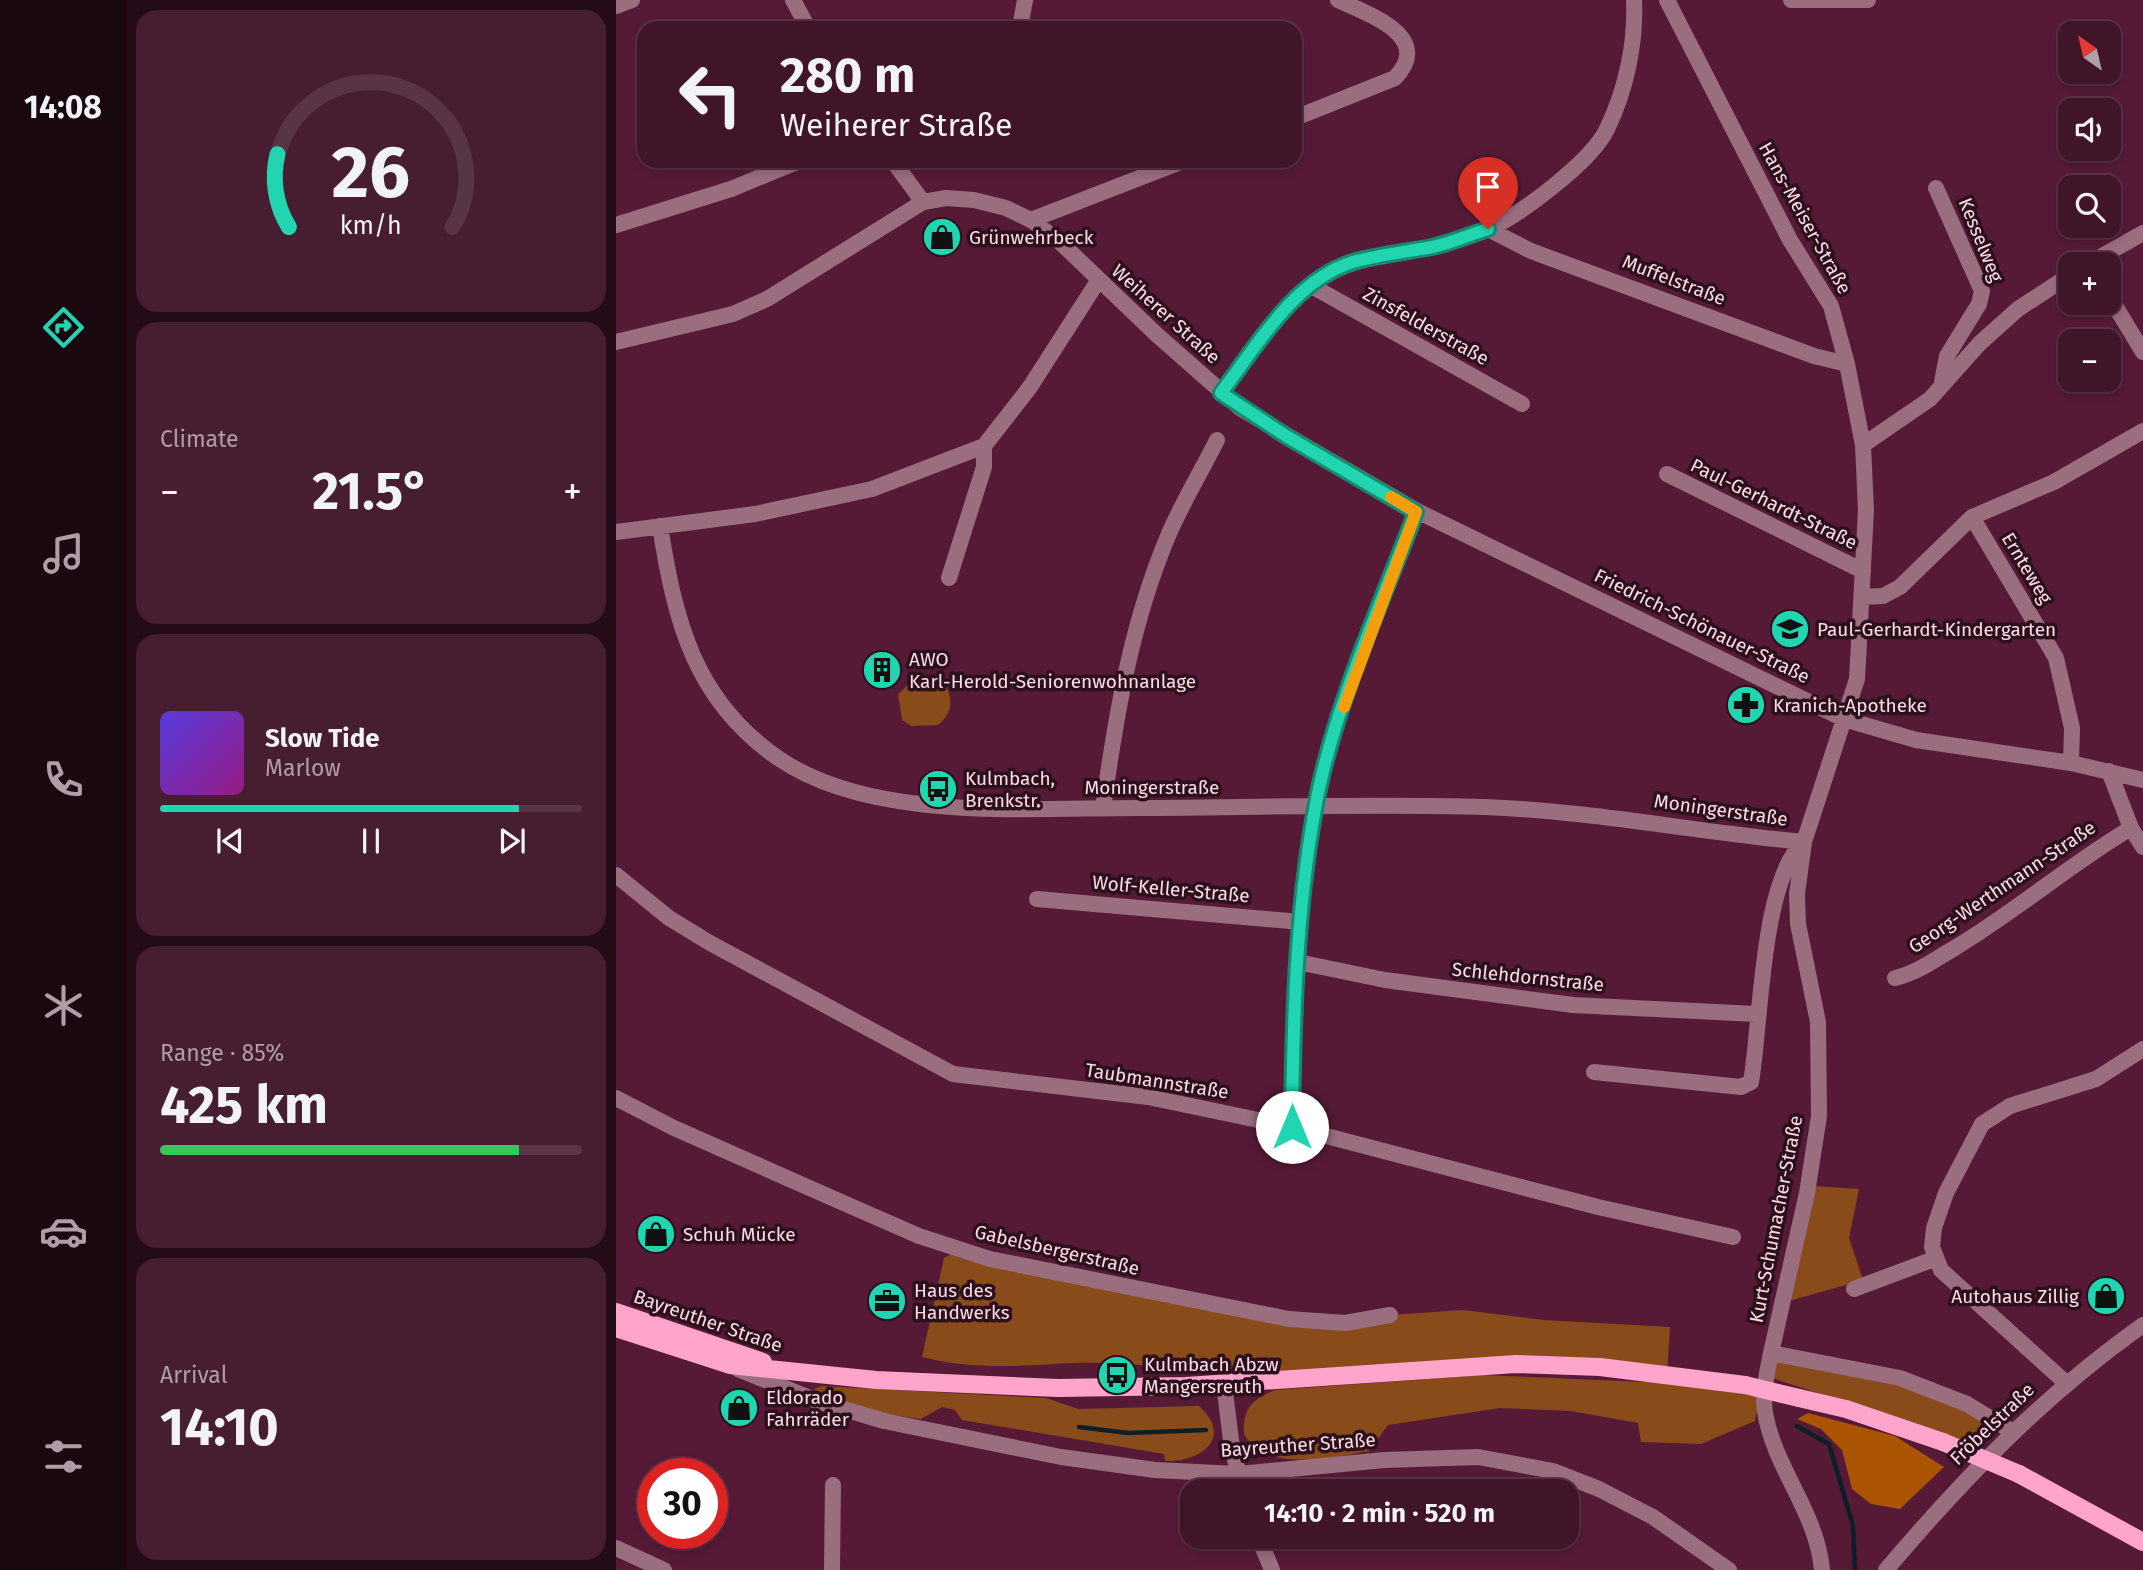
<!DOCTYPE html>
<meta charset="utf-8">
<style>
body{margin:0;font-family:"Fira Sans",sans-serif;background:#471d31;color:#f1f3f6;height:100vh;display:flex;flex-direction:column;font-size:26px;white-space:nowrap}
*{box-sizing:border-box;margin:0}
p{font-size:23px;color:#ae9ea8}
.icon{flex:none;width:38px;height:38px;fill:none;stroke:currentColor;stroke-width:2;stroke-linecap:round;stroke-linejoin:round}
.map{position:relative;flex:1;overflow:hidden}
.sheet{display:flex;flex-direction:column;gap:10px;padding:10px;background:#230b17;width:490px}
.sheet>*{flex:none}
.banner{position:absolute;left:21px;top:21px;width:665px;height:147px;border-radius:21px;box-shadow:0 4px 10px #0003,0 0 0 2px #593346;background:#401429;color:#f1f3f6;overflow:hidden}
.needle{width:46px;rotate:326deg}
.buttons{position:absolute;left:1442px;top:21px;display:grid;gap:14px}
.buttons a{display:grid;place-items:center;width:63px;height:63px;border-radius:14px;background:#401429;box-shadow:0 4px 10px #0003,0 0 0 2px #593346;font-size:35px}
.speed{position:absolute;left:21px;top:1458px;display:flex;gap:14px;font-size:35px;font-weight:700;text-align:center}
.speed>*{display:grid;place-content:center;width:91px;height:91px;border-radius:50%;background:#401429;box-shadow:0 4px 10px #0003,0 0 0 2px #593346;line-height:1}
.speed .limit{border:10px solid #d22;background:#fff;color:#111}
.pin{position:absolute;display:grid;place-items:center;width:60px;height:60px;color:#fff;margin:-72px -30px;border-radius:50% 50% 50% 0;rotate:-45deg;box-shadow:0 0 7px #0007}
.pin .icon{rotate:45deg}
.me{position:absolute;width:77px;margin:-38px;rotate:0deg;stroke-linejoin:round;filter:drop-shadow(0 0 5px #0008)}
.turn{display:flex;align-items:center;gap:24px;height:147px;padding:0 28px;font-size:32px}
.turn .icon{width:91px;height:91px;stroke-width:2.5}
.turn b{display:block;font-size:49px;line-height:60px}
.big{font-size:52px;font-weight:700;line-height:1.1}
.sheet .tile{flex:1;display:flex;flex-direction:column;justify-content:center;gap:10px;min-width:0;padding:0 24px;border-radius:21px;background:#471d31}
.sheet .dial{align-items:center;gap:0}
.dial svg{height:182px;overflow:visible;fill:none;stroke:#593346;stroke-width:7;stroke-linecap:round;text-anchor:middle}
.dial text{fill:#f1f3f6;stroke:none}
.song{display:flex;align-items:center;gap:21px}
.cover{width:84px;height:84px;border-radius:10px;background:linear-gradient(135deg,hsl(250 70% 55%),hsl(310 70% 35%))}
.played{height:7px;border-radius:4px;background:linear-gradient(90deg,#21d5b0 85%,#593346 85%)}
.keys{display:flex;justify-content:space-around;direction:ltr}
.heat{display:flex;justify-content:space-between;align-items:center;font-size:38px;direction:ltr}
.charge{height:10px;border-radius:5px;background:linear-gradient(90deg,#34c759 85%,#593346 0)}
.trip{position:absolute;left:564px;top:1479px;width:399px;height:70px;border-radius:21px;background:#401429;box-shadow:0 4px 10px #0003,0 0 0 2px #593346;font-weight:700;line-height:70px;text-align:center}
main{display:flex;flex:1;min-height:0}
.menu{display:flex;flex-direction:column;width:126px;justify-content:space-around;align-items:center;background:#1a0810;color:#ae9ea8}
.menu .icon{width:49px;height:49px}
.menu .on{color:#21d5b0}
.menu b{font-size:32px;color:#f1f3f6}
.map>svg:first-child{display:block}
.green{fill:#8a4b1b}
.forest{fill:#aa5401}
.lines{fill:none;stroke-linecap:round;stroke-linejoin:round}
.stream{stroke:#0e1e26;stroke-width:4.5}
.minor{stroke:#9a6d7f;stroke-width:16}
.major{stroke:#ffa4ca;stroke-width:18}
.major-bridge{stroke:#ffa4ca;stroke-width:18}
.route-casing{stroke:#158a72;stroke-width:18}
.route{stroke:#21d5b0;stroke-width:12}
.slow{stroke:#f59e0b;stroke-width:12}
.labels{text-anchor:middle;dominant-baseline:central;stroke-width:7;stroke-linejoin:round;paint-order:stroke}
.street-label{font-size:19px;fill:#fcdce8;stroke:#2c111d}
.poi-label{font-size:19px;fill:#fcdce8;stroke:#2c111d;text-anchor:start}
</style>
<main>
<nav class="menu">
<b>14:08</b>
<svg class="icon on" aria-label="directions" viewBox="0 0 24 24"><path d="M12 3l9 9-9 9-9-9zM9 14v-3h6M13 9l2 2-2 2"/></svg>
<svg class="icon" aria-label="music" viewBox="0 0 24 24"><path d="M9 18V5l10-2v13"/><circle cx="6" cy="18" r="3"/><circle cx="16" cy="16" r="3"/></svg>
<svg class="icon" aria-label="phone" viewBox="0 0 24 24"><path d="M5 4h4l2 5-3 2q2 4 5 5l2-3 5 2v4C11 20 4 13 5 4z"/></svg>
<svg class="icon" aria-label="climate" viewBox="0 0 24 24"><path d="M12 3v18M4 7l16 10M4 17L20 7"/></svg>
<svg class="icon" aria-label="car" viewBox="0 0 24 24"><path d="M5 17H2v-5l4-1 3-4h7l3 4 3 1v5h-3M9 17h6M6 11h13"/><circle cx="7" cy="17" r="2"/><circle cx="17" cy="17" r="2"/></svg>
<svg class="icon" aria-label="filters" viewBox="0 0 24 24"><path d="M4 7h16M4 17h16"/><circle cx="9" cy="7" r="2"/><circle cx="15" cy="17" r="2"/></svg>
</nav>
<section class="sheet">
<div class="tile dial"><svg viewBox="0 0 100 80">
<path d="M14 69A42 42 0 1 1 86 69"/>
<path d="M14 69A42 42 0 0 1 9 37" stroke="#21d5b0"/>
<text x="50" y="56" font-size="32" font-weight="700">26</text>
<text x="50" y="72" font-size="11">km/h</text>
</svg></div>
<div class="tile"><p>Climate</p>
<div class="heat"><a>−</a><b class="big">21.5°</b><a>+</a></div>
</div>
<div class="tile">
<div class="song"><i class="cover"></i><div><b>Slow Tide</b><p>Marlow</p></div></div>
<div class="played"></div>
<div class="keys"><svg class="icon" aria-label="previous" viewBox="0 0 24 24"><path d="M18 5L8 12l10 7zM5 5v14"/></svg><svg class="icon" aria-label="pause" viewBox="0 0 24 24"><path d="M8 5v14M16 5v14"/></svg><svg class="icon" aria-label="next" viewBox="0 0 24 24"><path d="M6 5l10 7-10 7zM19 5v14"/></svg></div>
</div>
<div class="tile"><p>Range · 85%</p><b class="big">425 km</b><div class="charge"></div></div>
<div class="tile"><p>Arrival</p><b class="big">14:10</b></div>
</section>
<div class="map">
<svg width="1527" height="1570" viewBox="0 0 1527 1570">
<rect width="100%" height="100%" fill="#561a37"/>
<!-- green -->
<path class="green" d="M315,678L329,683C337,699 337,713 322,725L295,726L286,720L282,694L296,681Z
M1198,1186L1243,1189L1233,1238L1247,1280L1173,1301Z
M344,1249L646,1316L774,1315L847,1310L928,1320L1054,1327L1051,1374L984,1367L608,1384L601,1372C553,1368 504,1361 456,1363C406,1366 355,1370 306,1357L328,1258Z
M1155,1353L1241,1368L1382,1423L1363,1446L1150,1376Z
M867,1375L1075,1384L1143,1397L1139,1421L1085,1444L1025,1442L1022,1423L955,1411L884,1408L772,1425L753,1451C715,1458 650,1473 628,1434C627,1407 636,1400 659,1390Z
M206,1386L430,1398L462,1409L583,1406C618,1438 585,1462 549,1461L548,1454L346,1420L339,1410L326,1407L305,1419L262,1413L201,1394L198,1389Z"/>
<!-- forest -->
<path class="forest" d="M1192,1413L1279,1436L1328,1467L1284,1509L1255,1504L1236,1489L1226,1450L1205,1429L1181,1419Z"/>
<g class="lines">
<!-- stream -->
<path class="stream" d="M1181,1426L1213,1444L1237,1526L1239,1570
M463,1427L512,1433L590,1430"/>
<!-- minor -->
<path class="minor" d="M177,0L192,28
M1051,0L1174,240L1215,306L1231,364L1247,445L1250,510L1241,679L1188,842L1181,894L1182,924L1202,1022L1203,1116L1191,1193L1155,1353L1284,1378L1351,1404L1397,1432
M1175,0H1252
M0,6L16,0
M404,28L409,0
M679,118L779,78C819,36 751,14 722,0
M277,161L307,202
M1320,188L1366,291L1363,304L1331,356L1326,382
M415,220L567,161
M0,225L115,189L183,161
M872,229L915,251L1198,356L1231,364
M1472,264L1527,233
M694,285L906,404
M1493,296L1527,352
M0,342L117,314L151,299L307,202L330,198L358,200L390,208L415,220L445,243L540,334L624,408L801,511L1228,719L1300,740L1455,763L1527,780
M605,393C637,351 669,297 716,272C747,255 785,255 819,246C835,242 853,237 870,230C902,217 976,161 991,129C1010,90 1020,43 1018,0
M1247,445L1314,399L1364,343L1402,309L1454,275
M1051,474L1247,571
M44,526C59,621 78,700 162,758C254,822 412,808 520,808C636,808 752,803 868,807C976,811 1081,832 1188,842
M0,532L139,514L256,489L368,446L414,387L482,281
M333,578L368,467V446
M1247,597L1267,596L1284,587L1356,517
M1455,763L1456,728L1440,658L1356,517L1438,482L1527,431
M1493,771L1515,828L1527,847
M487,808C500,715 515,624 552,536C566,503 585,472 601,440
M0,875L53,918L94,943L337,1074L532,1097L676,1127L982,1207L1117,1237
M421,899L685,922
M682,962L769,980L957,1005L1140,1014
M1279,978C1301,973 1318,960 1337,949C1399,912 1453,865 1515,828
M978,1072L1125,1087L1135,1082C1145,1026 1145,878 1188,842
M0,1098L58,1128L223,1201L303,1236L374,1259L673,1319L729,1323L774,1315
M676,1127C677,1021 680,913 699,809C716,712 765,603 801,511
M1238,1289L1318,1259
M1155,1353C1151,1372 1146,1394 1149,1412C1158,1468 1201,1512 1206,1570
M122,1369L201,1401L268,1421L445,1457L539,1470L622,1474L768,1460L862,1457L937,1471L983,1489L1037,1517L1113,1570
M1450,1383L1325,1270L1316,1247L1318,1228L1330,1193L1366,1124L1394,1106L1480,1079L1527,1049
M608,1384L616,1448L627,1491
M642,1536L656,1570
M0,1548L48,1570
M216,1570L217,1485
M1270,1570C1348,1478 1428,1395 1527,1325"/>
<!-- major -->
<path class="major" d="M0,1312L147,1362
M0,1328L114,1365L260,1380L442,1388L570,1386L900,1364L984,1367L1129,1385
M1183,1398L1230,1409L1327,1442
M1403,1474L1527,1542"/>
<!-- major-bridge -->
<path class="major-bridge" d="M1129,1385L1183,1398
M1327,1442L1403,1474"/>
</g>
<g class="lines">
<!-- route casing -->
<g class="route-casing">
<path id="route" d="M676,1127C677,1021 680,913 699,809C716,712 765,604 800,512L670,436L605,393C640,347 678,280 737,262C762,255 790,252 816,247C835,243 853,235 872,229"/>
</g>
<!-- route -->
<use href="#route" class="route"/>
<!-- slow -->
<path class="slow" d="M728,707L800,512L775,497"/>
</g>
<!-- icons -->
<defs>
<g id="shop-disc" transform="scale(2.0125)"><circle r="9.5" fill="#21d5b0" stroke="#2c111d"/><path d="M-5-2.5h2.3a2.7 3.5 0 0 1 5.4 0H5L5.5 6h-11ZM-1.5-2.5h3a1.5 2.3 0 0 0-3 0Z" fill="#111"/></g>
<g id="school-disc" transform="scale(2.0125)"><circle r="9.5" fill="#21d5b0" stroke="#2c111d"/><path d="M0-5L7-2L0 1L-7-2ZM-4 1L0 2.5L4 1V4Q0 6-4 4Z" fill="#111"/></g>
<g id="building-disc" transform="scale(2.0125)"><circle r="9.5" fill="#21d5b0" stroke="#2c111d"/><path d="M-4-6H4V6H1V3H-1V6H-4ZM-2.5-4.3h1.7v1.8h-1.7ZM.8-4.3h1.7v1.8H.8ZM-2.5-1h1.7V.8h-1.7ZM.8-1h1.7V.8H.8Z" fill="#111"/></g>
<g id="pharmacy-disc" transform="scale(2.0125)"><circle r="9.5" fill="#21d5b0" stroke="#2c111d"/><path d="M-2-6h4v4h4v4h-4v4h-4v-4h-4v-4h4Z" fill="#111"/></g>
<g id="bus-disc" transform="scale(2.0125)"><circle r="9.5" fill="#21d5b0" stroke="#2c111d"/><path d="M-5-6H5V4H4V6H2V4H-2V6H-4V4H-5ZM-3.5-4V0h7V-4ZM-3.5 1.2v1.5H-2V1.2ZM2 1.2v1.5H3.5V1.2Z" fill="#111"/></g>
<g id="office-disc" transform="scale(2.0125)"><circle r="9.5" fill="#21d5b0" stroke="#2c111d"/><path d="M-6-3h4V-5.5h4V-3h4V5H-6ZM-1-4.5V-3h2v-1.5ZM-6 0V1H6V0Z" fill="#111"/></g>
</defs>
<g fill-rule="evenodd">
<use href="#shop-disc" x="326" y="237"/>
<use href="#school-disc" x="1174" y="629"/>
<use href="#building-disc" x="266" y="670"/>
<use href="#pharmacy-disc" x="1130" y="705"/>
<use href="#bus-disc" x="322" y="789"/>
<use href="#shop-disc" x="40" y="1234"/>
<use href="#shop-disc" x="1490" y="1296"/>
<use href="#office-disc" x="271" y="1301"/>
<use href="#bus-disc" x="501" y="1375"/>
<use href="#shop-disc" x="123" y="1408"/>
</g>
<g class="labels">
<!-- street labels -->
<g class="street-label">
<text transform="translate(1189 218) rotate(61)">Hans-Meiser-Straße</text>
<text transform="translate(1365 240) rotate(68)">Kesselweg</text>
<text transform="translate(1058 280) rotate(21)">Muffelstraße</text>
<text transform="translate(550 314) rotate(42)">Weiherer Straße</text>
<text transform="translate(810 326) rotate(29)">Zinsfelderstraße</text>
<text transform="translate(1158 504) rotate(26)">Paul-Gerhardt-Straße</text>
<text transform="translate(1411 568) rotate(59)">Ernteweg</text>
<text transform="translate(1086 626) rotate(26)">Friedrich-Schönauer-Straße</text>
<text x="536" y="787">Moningerstraße</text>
<text transform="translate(1105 810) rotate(8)">Moningerstraße</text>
<text transform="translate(1386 887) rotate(-34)">Georg-Werthmann-Straße</text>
<text transform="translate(555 889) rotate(5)">Wolf-Keller-Straße</text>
<text transform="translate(912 977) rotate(6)">Schlehdornstraße</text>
<text transform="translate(541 1081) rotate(9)">Taubmannstraße</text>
<text transform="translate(1160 1219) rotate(-79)">Kurt-Schumacher-Straße</text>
<text transform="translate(441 1250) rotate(13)">Gabelsbergerstraße</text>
<text transform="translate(92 1321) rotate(19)">Bayreuther Straße</text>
<text transform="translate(1376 1424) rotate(-44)">Fröbelstraße</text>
<text transform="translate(682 1445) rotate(-4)">Bayreuther Straße</text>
</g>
<!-- poi labels -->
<g class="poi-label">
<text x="353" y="237">Grünwehrbeck</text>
<text x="1201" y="629">Paul-Gerhardt-Kindergarten</text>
<text x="293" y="659">AWO<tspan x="293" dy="22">Karl-Herold-Seniorenwohnanlage</tspan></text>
<text x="1157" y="705">Kranich-Apotheke</text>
<text x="349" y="778">Kulmbach,<tspan x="349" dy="22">Brenkstr.</tspan></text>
<text x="67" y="1234">Schuh Mücke</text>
<text x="298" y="1290">Haus des<tspan x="298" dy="22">Handwerks</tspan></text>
<text x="1463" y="1296" text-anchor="end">Autohaus Zillig</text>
<text x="528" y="1364">Kulmbach Abzw<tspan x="528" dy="22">Mangersreuth</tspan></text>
<text x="150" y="1397">Eldorado<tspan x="150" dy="22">Fahrräder</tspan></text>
</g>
</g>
</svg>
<div class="buttons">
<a><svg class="needle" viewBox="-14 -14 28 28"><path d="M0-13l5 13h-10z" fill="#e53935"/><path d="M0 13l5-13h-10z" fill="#ae9ea8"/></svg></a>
<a><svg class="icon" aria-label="sound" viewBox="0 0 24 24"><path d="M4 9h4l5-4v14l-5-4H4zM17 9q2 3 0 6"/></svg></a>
<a><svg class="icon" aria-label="search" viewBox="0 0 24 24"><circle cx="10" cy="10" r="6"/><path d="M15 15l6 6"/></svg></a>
<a>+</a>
<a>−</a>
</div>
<div class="speed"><div class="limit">30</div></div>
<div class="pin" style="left:872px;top:229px;background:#d93025"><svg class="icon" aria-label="arrive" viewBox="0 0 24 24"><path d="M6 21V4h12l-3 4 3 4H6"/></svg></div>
<svg class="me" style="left:676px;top:1127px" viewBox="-20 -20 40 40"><circle r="19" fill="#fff"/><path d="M0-13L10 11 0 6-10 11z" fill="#21d5b0"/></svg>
<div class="trip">14:10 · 2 min · 520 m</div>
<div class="banner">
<div class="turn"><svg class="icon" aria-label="left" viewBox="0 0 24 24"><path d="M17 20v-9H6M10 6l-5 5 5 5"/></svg><div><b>280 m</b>Weiherer Straße</div></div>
</div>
</div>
</main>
